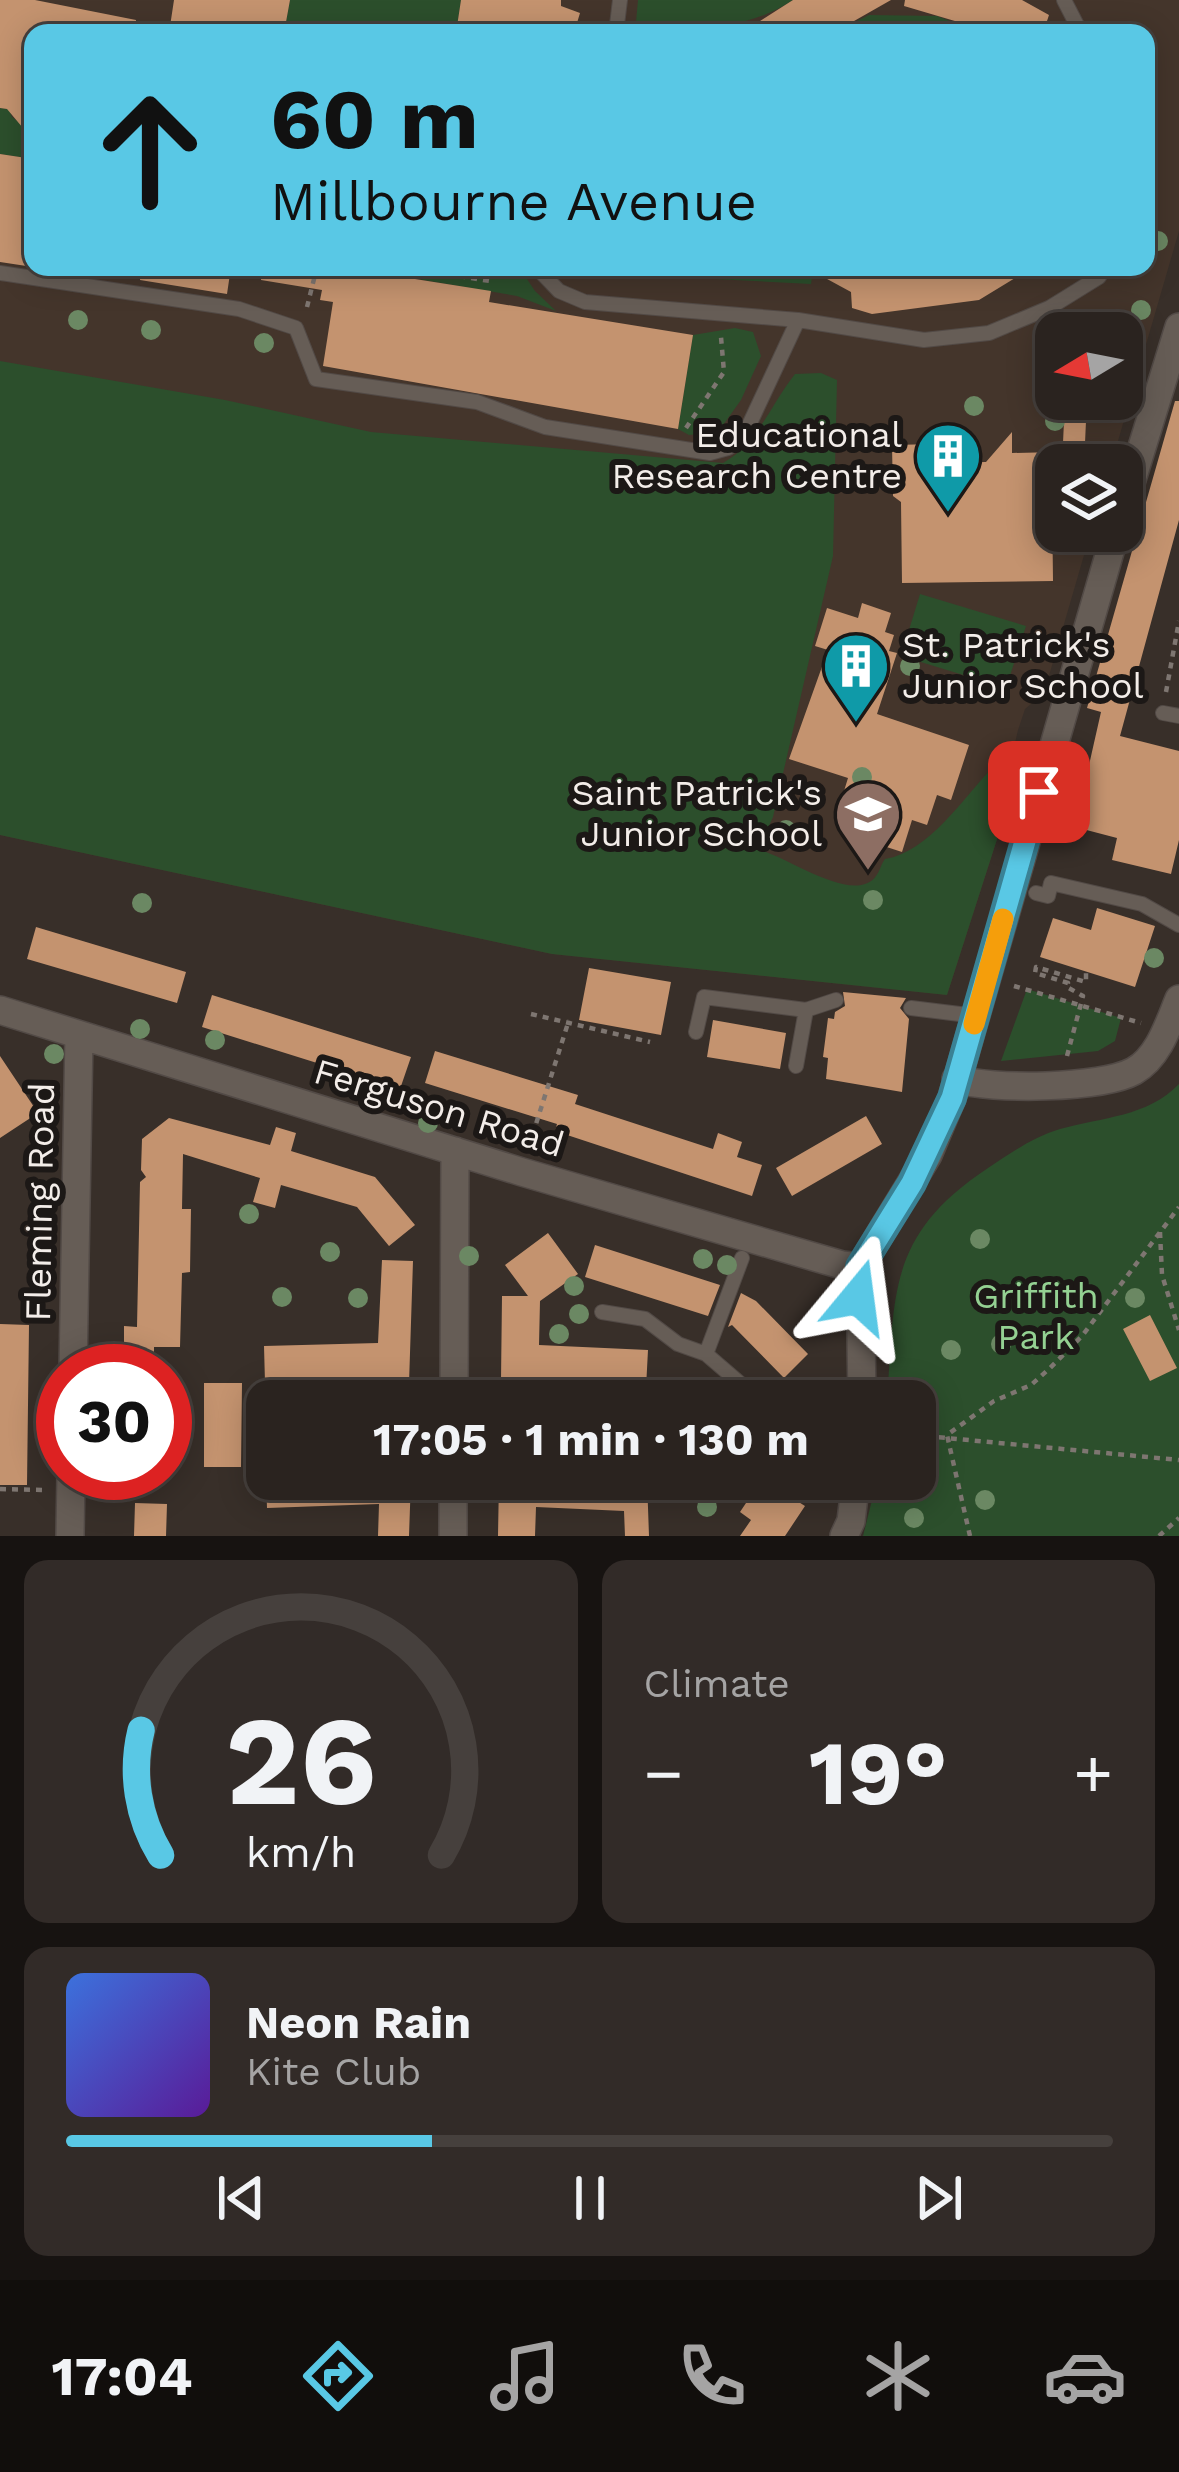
<!DOCTYPE html>
<meta charset="utf-8">
<style>
body{margin:0;font-family:"Work Sans",sans-serif;background:#322b28;color:#f1f3f6;height:100vh;display:flex;flex-direction:column;font-size:45px;white-space:nowrap}
*{box-sizing:border-box;margin:0}
p{font-size:39px;color:#a5a4a4}
.icon{flex:none;width:66px;height:66px;fill:none;stroke:currentColor;stroke-width:2;stroke-linecap:round;stroke-linejoin:round}
.map{position:relative;height:1536px;overflow:hidden}
.drawer{display:flex;flex-direction:column;gap:24px;padding:24px;background:#171311;flex:1}
.drawer>*{flex:none}
.banner{position:absolute;left:24px;top:24px;width:1131px;height:252px;border-radius:24px;box-shadow:0 6px 30px #0003,0 0 0 3px #46403d;background:#59c8e5;color:#111;overflow:hidden}
.needle{width:78px;rotate:260deg}
.tools{position:absolute;left:1035px;top:312px;display:grid;gap:24px}
.tools a{display:grid;place-items:center;width:108px;height:108px;border-radius:24px;background:#2a231f;box-shadow:0 6px 30px #0003,0 0 0 3px #46403d;font-size:60px}
.speed{position:absolute;left:36px;top:1344px;display:flex;gap:24px;font-size:60px;font-weight:700;text-align:center}
.speed>*{display:grid;place-content:center;width:156px;height:156px;border-radius:50%;background:#2a231f;box-shadow:0 6px 30px #0003,0 0 0 3px #46403d;line-height:1}
.speed .limit{border:18px solid #d22;background:#fff;color:#111}
.pin{position:absolute;display:grid;place-items:center;width:102px;height:102px;color:#fff;margin:-51px;border-radius:24px;box-shadow:0 6px 18px #0006}
.me{position:absolute;width:132px;margin:-66px;rotate:16deg;stroke-linejoin:round;filter:drop-shadow(0 0 9px #0008)}
.turn{display:flex;align-items:center;gap:42px;height:252px;padding:0 48px;font-size:54px}
.turn .icon{width:156px;height:156px;stroke-width:2.5}
.turn b{display:block;font-size:84px;line-height:102px}
.big{font-size:90px;font-weight:700;line-height:1.1}
.drawer .widget{flex:1;display:flex;flex-direction:column;justify-content:center;gap:18px;min-width:0;padding:0 42px;border-radius:24px;background:#322b28}
.drawer .dial{align-items:center;gap:0}
.dial svg{height:312px;overflow:visible;fill:none;stroke:#46403d;stroke-width:7;stroke-linecap:round;text-anchor:middle}
.dial text{fill:#f1f3f6;stroke:none}
.song{display:flex;align-items:center;gap:36px}
.cover{width:144px;height:144px;border-radius:18px;background:linear-gradient(135deg,hsl(220 70% 55%),hsl(270 70% 35%))}
.played{height:12px;border-radius:6px;background:linear-gradient(90deg,#59c8e5 35%,#46403d 35%)}
.keys{display:flex;justify-content:space-around;direction:ltr}
.heat{display:flex;justify-content:space-between;align-items:center;font-size:66px;direction:ltr}
.drawer .tiles{flex:1;display:grid;gap:24px;grid-template-columns:1fr 1fr}
.widget:last-child{grid-column:span 2}
.trip{position:absolute;left:246px;top:1380px;width:690px;height:120px;border-radius:24px;background:#2a231f;box-shadow:0 6px 30px #0003,0 0 0 3px #46403d;font-weight:700;line-height:120px;text-align:center}
.menu{display:flex;height:192px;justify-content:space-around;align-items:center;background:#110e0c;color:#a5a4a4}
.menu .icon{width:84px;height:84px}
.menu .active{color:#59c8e5}
.menu b{font-size:54px;color:#f1f3f6}
.map>svg:first-child{display:block}
.built{fill:#44352b;fill-rule:evenodd}
.green{fill:#2c4f2c}
.building{fill:#c4936f}
.lines{fill:none;stroke-linecap:round;stroke-linejoin:round}
.service-casing{stroke:#524a46;stroke-width:16}
.minor-casing{stroke:#524a46;stroke-width:30}
.path{stroke:#7e7671;stroke-width:4.5;stroke-dasharray:6 6;stroke-linecap:butt}
.service{stroke:#665d56;stroke-width:14}
.minor{stroke:#665d56;stroke-width:27}
.tree{fill:#6b8863}
.route-casing{stroke:#3a8295;stroke-width:30}
.route{stroke:#59c8e5;stroke-width:21}
.slow{stroke:#f59e0b;stroke-width:21}
.labels{text-anchor:middle;dominant-baseline:central;stroke-width:12;stroke-linejoin:round;paint-order:stroke}
.poi-label{font-size:36px;fill:#f3ede9;stroke:#1c1816;text-anchor:end}
.street-label{font-size:36px;fill:#f3ede9;stroke:#1c1816}
.park-label{font-size:36px;fill:#94d192;stroke:#1c1816}
</style>
<div class="map">
<svg width="1179" height="1536" viewBox="0 0 1179 1536">
<rect width="100%" height="100%" fill="#382f29"/>
<!-- built -->
<path class="built" d="M0,0H1179V231L1111,465H1056V531H1091L1044,693L1025,709L1018,730L1013,752L1018,774L947,995L552,954L0,835ZM33,33H1146V267H33ZM1056,333H1122V399H1056Z"/>
<!-- green -->
<path class="green" d="M290,0H461L456,33H284Z
M638,0H793C749,28 719,26 668,26L667,33H635Z
M869,15L937,16L980,33H833Z
M0,108L9,109L12,117L20,123L33,120V159L0,154Z
M378,267H519L535,291L556,311L517,296L383,273Z
M669,267H798L812,277L811,284L675,277Z
M735,328L753,332L761,356L741,400L718,432L689,435L678,429L693,335Z
M0,361L225,400L371,432L723,463C757,445 771,404 795,374L821,373L837,380L833,556L773,817L758,850C782,853 854,907 876,876C880,871 881,864 885,859C929,852 963,798 993,767L1004,761L1018,760V774L947,995L552,954L0,835Z
M920,594L1026,626L1006,688L901,656Z
M1027,989L1121,1018L1115,1041L1098,1051L1001,1061Z
M1179,1084V1536H863L872,1500L882,1501L883,1479H915V1401H887C895,1293 887,1235 988,1168C1011,1153 1033,1137 1060,1129C1103,1117 1147,1117 1179,1084Z"/>
<!-- building -->
<path class="building" d="M0,0H35L136,20L135,33H33V140L7,109L0,108Z
M174,0H290L284,33H169Z
M461,0H561V6L580,13L574,33H456Z
M793,0H891L833,33H741Z
M905,0H1022L1049,15L1043,33H980L965,24L904,6Z
M0,154L33,159V267L0,262Z
M141,267H231L227,294L140,280Z
M262,267H339L491,291L489,302L693,335L678,429L323,366L333,302L320,300L322,290L261,280Z
M805,267H1033L979,300L872,314L852,308L851,292Z
M1065,399H1087L1084,465H1062Z
M1175,401H1179V520L1120,736L1179,751V840L1171,874L1112,860L1117,838L1075,827L1101,712L1087,708Z
M1012,432V453L1056,452V496H1052L1053,581L902,583L901,502L893,496L892,445L937,444V463L986,462Z
M862,603L891,613L885,632L894,635L889,651L897,653L877,714L969,745L951,800L937,795L927,825L912,820L902,852L865,840L869,827L836,817L848,778L789,759L828,650L815,646L827,608L858,618Z
M1097,908L1155,926L1135,987L1040,957L1053,918L1091,930Z
M36,927L186,972L177,1003L27,959Z
M589,968L671,982L661,1035L579,1020Z
M843,992L906,998L900,1008L909,1019L902,1092L826,1079L828,1058L823,1057L828,1018L834,1019L835,1012L845,1006Z
M212,995L411,1057L400,1089L202,1027Z
M713,1020L786,1033L780,1069L707,1057Z
M435,1051L578,1095L575,1104L713,1149L718,1133L742,1142L737,1157L762,1165L752,1196L555,1131L557,1124L425,1083Z
M0,1056L38,1113L0,1138Z
M866,1116L882,1144L792,1196L776,1168Z
M169,1118L270,1145L276,1127L296,1133L291,1151L375,1177L415,1225L389,1246L357,1207L281,1185L275,1208L253,1202L260,1178L183,1154L182,1209H191L190,1272L182,1273L180,1347H154V1371H124V1326L137,1327L140,1182L146,1177L141,1170L142,1139Z
M548,1233L578,1274L540,1301L539,1345L648,1350L646,1388L501,1380L502,1296H528L505,1265Z
M595,1245L720,1285L708,1316L585,1277Z
M382,1260L413,1261L409,1384L378,1380L265,1383L264,1346L378,1343Z
M741,1293L756,1301L808,1354L784,1378L732,1325L728,1327Z
M1150,1315L1177,1368L1150,1381L1123,1329Z
M0,1324L29,1325L27,1485H0Z
M204,1383H242L241,1467H204Z
M266,1479H411L409,1536H378L379,1504L267,1508Z
M499,1479H647L649,1536H625L624,1511L536,1507L535,1536H498Z
M762,1479L805,1506L785,1536H740L751,1520L740,1512Z
M135,1503L167,1504L166,1536H134Z"/>
<g class="lines">
<!-- service casing -->
<g class="service-casing">
<path id="service" d="M1064,0L1081,33
M616,33L620,0
M536,267L559,291L585,302L798,320L924,340L989,333L1049,308L1099,277L1105,267
M0,273L239,309L296,328L316,379L477,402L545,427L710,453L728,448L743,438L798,320
M1163,713L1179,716
M1036,893L1048,896L1051,883L1142,904L1179,925
M911,1008L976,1016
M696,1032L704,997L806,1010L836,1000
M796,1066L806,1010
M742,1258L706,1354L742,1385V1401
M602,1312L645,1319L678,1344L706,1354
M709,1492L722,1479"/>
</g>
<!-- minor casing -->
<g class="minor-casing">
<path id="minor" d="M1122,512L1179,327
M0,1010L522,1172L842,1265L860,1267
M956,1079C991,1090 1101,1089 1134,1071C1159,1057 1169,1023 1179,999
M73,1371L79,1035
M454,1401L455,1151
M862,1401L860,1267L928,1155L952,1098L1116,531
M70,1536L71,1473
M453,1536V1479
M844,1536L851,1521L856,1479"/>
</g>
<!-- path -->
<path class="path" d="M400,267L490,281L492,267
M307,307L317,267
M686,428L724,372L721,337
M1166,692L1179,621
M1014,986L1141,1023
M531,1014L650,1042
M1067,1056L1083,996L1067,987L1068,983L1035,973L1036,967L1086,982V972
M529,1146L569,1020
M1160,1232L1162,1275L1179,1330
M915,1435L1179,1460
M0,1489L42,1490
M970,1536L947,1435L994,1401L1031,1385L1050,1368L1082,1336L1179,1207
M1159,1536L1179,1518"/>
<!-- service -->
<use href="#service" class="service"/>
<!-- minor -->
<use href="#minor" class="minor"/>
</g>
<!-- trees -->
<g class="tree">
<circle cx="1158" cy="241" r="10"/>
<circle cx="1141" cy="310" r="10"/>
<circle cx="78" cy="320" r="10"/>
<circle cx="151" cy="330" r="10"/>
<circle cx="264" cy="343" r="10"/>
<circle cx="974" cy="406" r="10"/>
<circle cx="1055" cy="421" r="10"/>
<circle cx="1030" cy="650" r="10"/>
<circle cx="910" cy="666" r="10"/>
<circle cx="862" cy="777" r="10"/>
<circle cx="786" cy="830" r="10"/>
<circle cx="873" cy="900" r="10"/>
<circle cx="142" cy="903" r="10"/>
<circle cx="1154" cy="958" r="10"/>
<circle cx="140" cy="1029" r="10"/>
<circle cx="215" cy="1040" r="10"/>
<circle cx="54" cy="1054" r="10"/>
<circle cx="428" cy="1123" r="10"/>
<circle cx="249" cy="1214" r="10"/>
<circle cx="980" cy="1239" r="10"/>
<circle cx="330" cy="1252" r="10"/>
<circle cx="469" cy="1256" r="10"/>
<circle cx="703" cy="1259" r="10"/>
<circle cx="727" cy="1265" r="10"/>
<circle cx="574" cy="1286" r="10"/>
<circle cx="282" cy="1297" r="10"/>
<circle cx="358" cy="1298" r="10"/>
<circle cx="1135" cy="1298" r="10"/>
<circle cx="579" cy="1314" r="10"/>
<circle cx="816" cy="1322" r="10"/>
<circle cx="559" cy="1334" r="10"/>
<circle cx="1001" cy="1344" r="10"/>
<circle cx="951" cy="1350" r="10"/>
<circle cx="489" cy="1491" r="10"/>
<circle cx="985" cy="1500" r="10"/>
<circle cx="707" cy="1507" r="10"/>
<circle cx="914" cy="1518" r="10"/>
</g>
<g class="lines">
<!-- route casing -->
<g class="route-casing">
<path id="route" d="M858,1297L860,1267L912,1183L952,1098L1039,792"/>
</g>
<!-- route -->
<use href="#route" class="route"/>
<!-- slow -->
<path class="slow" d="M974,1024L1003,919"/>
</g>
<!-- icons -->
<defs>
<g id="building-pin" transform="scale(3.45)"><path d="M0 17L-7.5 6A9.5 9.5 0 1 1 7.5 6Z" fill="#0f9aa8" stroke="#1c1816"/><path d="M-4-6H4V6H1V3H-1V6H-4ZM-2.5-4.3h1.7v1.8h-1.7ZM.8-4.3h1.7v1.8H.8ZM-2.5-1h1.7V.8h-1.7ZM.8-1h1.7V.8H.8Z" fill="#fff"/></g>
<g id="school-pin" transform="scale(3.45)"><path d="M0 17L-7.5 6A9.5 9.5 0 1 1 7.5 6Z" fill="#8d6e63" stroke="#1c1816"/><path d="M0-5L7-2L0 1L-7-2ZM-4 1L0 2.5L4 1V4Q0 6-4 4Z" fill="#fff"/></g>
</defs>
<g fill-rule="evenodd">
<use href="#building-pin" x="948" y="456"/>
<use href="#building-pin" x="856" y="666"/>
<use href="#school-pin" x="868" y="814"/>
</g>
<g class="labels">
<!-- poi labels -->
<g class="poi-label">
<text x="902" y="435">Educational<tspan x="902" dy="41">Research Centre</tspan></text>
<text x="902" y="645" text-anchor="start">St. Patrick's<tspan x="902" dy="41">Junior School</tspan></text>
<text x="822" y="793">Saint Patrick's<tspan x="822" dy="41">Junior School</tspan></text>
</g>
<!-- street labels -->
<g class="street-label">
<text transform="translate(439 1108) rotate(17)">Ferguson Road</text>
<text transform="translate(40 1202) rotate(-89)">Fleming Road</text>
</g>
<!-- park labels -->
<g class="park-label">
<text x="1036" y="1296">Griffith<tspan x="1036" dy="41">Park</tspan></text>
</g>
</g>
</svg>
<div class="tools">
<a><svg class="needle" viewBox="-14 -14 28 28"><path d="M0-13l5 13h-10z" fill="#e53935"/><path d="M0 13l5-13h-10z" fill="#a5a4a4"/></svg></a>
<a><svg class="icon" aria-label="layers" viewBox="0 0 24 24"><path d="M12 4l9 5-9 5-9-5zM3 14l9 5 9-5"/></svg></a>
</div>
<div class="speed"><div class="limit">30</div></div>
<div class="pin" style="left:1039px;top:792px;background:#d93025"><svg class="icon" aria-label="arrive" viewBox="0 0 24 24"><path d="M6 21V4h12l-3 4 3 4H6"/></svg></div>
<svg class="me" style="left:858px;top:1297px" viewBox="-20 -20 40 40"><path d="M0-17L14 15 0 8-14 15z" fill="#59c8e5" stroke="#fff" stroke-width="4"/></svg>
<div class="trip">17:05 · 1 min · 130 m</div>
<div class="banner">
<div class="turn"><svg class="icon" aria-label="ahead" viewBox="0 0 24 24"><path d="M12 20V5M6 11l6-6 6 6"/></svg><div><b>60 m</b>Millbourne Avenue</div></div>
</div>
</div>
<section class="drawer">
<div class="tiles">
<div class="widget dial"><svg viewBox="0 0 100 80">
<path d="M14 69A42 42 0 1 1 86 69"/>
<path d="M14 69A42 42 0 0 1 9 37" stroke="#59c8e5"/>
<text x="50" y="56" font-size="32" font-weight="700">26</text>
<text x="50" y="72" font-size="11">km/h</text>
</svg></div>
<div class="widget"><p>Climate</p>
<div class="heat"><a>−</a><b class="big">19°</b><a>+</a></div>
</div>
<div class="widget">
<div class="song"><i class="cover"></i><div><b>Neon Rain</b><p>Kite Club</p></div></div>
<div class="played"></div>
<div class="keys"><svg class="icon" aria-label="previous" viewBox="0 0 24 24"><path d="M18 5L8 12l10 7zM5 5v14"/></svg><svg class="icon" aria-label="pause" viewBox="0 0 24 24"><path d="M8 5v14M16 5v14"/></svg><svg class="icon" aria-label="next" viewBox="0 0 24 24"><path d="M6 5l10 7-10 7zM19 5v14"/></svg></div>
</div>
</div>
</section>
<nav class="menu">
<b>17:04</b>
<svg class="icon active" aria-label="directions" viewBox="0 0 24 24"><path d="M12 3l9 9-9 9-9-9zM9 14v-3h6M13 9l2 2-2 2"/></svg>
<svg class="icon" aria-label="music" viewBox="0 0 24 24"><path d="M9 18V5l10-2v13"/><circle cx="6" cy="18" r="3"/><circle cx="16" cy="16" r="3"/></svg>
<svg class="icon" aria-label="phone" viewBox="0 0 24 24"><path d="M5 4h4l2 5-3 2q2 4 5 5l2-3 5 2v4C11 20 4 13 5 4z"/></svg>
<svg class="icon" aria-label="climate" viewBox="0 0 24 24"><path d="M12 3v18M4 7l16 10M4 17L20 7"/></svg>
<svg class="icon" aria-label="car" viewBox="0 0 24 24"><path d="M5 17H2v-5l4-1 3-4h7l3 4 3 1v5h-3M9 17h6M6 11h13"/><circle cx="7" cy="17" r="2"/><circle cx="17" cy="17" r="2"/></svg>
</nav>
